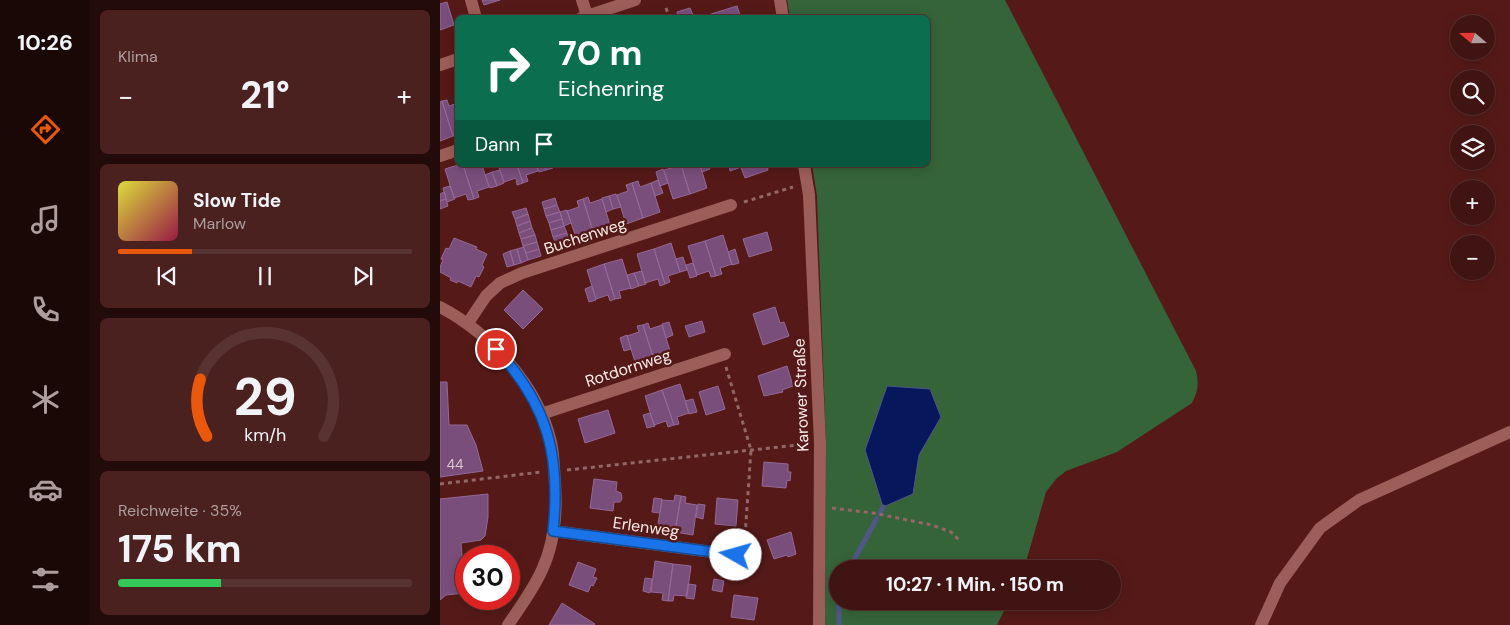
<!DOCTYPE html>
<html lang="de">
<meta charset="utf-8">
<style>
body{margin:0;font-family:"DM Sans",sans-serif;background:#4b2120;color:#f1f3f6;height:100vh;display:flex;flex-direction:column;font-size:19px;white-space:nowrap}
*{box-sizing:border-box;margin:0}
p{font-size:16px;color:#ae9e9f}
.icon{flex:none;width:28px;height:28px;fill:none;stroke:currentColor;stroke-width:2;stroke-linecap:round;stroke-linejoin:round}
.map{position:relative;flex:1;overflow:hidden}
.sheet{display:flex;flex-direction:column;gap:10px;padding:10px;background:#230b0a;width:350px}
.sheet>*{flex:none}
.top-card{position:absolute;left:15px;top:15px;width:475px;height:152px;border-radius:8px;box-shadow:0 2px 12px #0003,0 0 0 1px #593332;background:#0b6e4f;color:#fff;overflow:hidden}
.needle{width:32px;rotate:290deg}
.tools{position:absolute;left:1010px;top:15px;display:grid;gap:10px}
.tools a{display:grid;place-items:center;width:45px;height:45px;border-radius:50%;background:#401412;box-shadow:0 2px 12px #0003,0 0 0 1px #593332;font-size:25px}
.speed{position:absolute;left:15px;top:545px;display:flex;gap:10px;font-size:25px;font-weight:700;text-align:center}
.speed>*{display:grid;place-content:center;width:65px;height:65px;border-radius:50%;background:#401412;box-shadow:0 2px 12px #0003,0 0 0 1px #593332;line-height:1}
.speed .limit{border:8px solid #d22;background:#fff;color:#111}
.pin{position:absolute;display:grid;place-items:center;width:42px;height:42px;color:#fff;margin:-21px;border:2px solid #fff;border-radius:50%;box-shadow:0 1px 5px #0007}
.me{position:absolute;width:55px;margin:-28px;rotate:277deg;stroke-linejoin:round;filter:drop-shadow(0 0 4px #0008)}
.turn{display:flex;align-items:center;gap:18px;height:105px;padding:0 20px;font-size:22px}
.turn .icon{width:65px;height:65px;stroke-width:2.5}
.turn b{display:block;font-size:35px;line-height:42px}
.then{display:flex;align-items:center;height:48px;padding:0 20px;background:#0003;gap:10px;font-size:19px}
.big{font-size:38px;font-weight:700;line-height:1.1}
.sheet .card{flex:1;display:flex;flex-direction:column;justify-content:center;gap:8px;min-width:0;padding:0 18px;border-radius:8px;background:#4b2120}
.sheet .dial{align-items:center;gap:0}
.dial svg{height:130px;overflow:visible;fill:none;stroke:#593332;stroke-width:7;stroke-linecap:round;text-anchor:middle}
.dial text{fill:#f1f3f6;stroke:none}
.song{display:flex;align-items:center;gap:15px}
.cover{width:60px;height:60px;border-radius:8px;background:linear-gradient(135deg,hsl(60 70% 55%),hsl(340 70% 35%))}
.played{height:5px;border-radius:2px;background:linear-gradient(90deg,#ea580c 25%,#593332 25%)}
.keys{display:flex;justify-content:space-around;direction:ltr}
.heat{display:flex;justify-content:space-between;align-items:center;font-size:28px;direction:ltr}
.charge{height:8px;border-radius:4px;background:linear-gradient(90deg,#34c759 35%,#593332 0)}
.trip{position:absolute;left:389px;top:560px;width:292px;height:50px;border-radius:25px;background:#401412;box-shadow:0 2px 12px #0003,0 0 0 1px #593332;font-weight:700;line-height:50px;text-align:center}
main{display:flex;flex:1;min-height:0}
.tabs{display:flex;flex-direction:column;width:90px;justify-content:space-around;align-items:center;background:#1a0807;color:#ae9e9f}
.tabs .icon{width:35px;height:35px}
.tabs .active{color:#ea580c}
.tabs b{font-size:22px;color:#f1f3f6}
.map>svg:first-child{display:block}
.green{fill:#366439;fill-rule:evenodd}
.water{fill:#06175c;stroke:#505787}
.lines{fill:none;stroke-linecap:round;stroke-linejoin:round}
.stream{stroke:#505787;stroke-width:5}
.building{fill:#794e7b;stroke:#956897}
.path{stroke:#926765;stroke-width:3;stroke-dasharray:4 4;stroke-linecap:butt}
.minor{stroke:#9c5e58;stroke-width:12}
.route-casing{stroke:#114b97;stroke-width:12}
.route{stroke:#1a73e8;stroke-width:9}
.labels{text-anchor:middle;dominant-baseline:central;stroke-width:5;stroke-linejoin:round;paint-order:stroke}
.number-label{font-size:14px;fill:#dbc4ce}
.street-label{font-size:16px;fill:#fcecea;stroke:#551a18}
</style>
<main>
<nav class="tabs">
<b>10:26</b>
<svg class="icon active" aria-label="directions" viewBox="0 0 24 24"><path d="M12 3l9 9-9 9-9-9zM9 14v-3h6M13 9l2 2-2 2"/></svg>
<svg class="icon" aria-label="music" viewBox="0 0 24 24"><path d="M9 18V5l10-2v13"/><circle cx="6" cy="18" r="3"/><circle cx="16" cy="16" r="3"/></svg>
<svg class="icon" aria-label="phone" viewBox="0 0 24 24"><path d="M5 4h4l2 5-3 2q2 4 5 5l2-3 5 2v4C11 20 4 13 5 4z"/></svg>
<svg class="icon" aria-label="climate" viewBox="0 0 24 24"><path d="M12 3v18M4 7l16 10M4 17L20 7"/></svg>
<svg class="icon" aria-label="car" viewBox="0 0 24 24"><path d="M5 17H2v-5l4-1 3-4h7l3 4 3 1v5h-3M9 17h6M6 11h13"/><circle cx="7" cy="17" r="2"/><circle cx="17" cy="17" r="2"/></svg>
<svg class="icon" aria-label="filters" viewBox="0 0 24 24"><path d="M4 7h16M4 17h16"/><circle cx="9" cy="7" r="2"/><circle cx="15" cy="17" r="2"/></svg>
</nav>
<section class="sheet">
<div class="card"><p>Klima</p>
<div class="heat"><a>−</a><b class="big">21°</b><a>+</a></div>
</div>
<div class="card">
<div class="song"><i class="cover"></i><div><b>Slow Tide</b><p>Marlow</p></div></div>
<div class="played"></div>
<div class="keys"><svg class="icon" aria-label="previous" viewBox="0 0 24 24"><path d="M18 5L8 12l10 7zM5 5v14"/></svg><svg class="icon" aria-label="pause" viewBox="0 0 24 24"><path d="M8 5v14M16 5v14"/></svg><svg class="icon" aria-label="next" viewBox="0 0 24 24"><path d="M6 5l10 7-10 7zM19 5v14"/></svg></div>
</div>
<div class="card dial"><svg viewBox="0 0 100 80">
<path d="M14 69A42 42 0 1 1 86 69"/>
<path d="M14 69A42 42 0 0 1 10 34" stroke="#ea580c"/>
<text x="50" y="56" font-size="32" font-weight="700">29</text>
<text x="50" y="72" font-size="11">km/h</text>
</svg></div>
<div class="card"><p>Reichweite · 35%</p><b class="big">175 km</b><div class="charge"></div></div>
</section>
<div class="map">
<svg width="1070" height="625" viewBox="0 0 1070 625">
<rect width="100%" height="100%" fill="#551a18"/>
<!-- green -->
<path class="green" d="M347,0H565L756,371C759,384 758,391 752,403L677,452L626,471L616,479L606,492L584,569H398V601H569L557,625H385L386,443L377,196L372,165H488V18L350,17ZM501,417L479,455L473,494L425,450Z"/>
<!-- water -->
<path class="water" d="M447,386L490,389L501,417L479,455L473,494L443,507L425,450Z"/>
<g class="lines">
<!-- stream -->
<path class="stream" d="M440,513L443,507
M409,569L437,518
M399,601V625"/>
</g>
<!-- building -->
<path class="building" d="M42,0H60L44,5Z
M7,2L14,25L0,30V4Z
M297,6L301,18H269L268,15Z
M250,8L253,15L238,18L237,12Z
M7,100L9,106L18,103V135L13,136L2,101Z
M2,101L13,136L0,141V102Z
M18,165H23L34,199L28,200L26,194L14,198L5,169Z
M23,165H42L49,187L37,191L39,197L34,199Z
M58,165H77L83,183L77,185L76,178L64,182Z
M77,165H96L98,171L86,175L88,181L83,183Z
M96,165H104L106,170L99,172Z
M104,165H112L113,168L106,170Z
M235,165H241L250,194L233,199L224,170L235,167Z
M241,165H260L267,188L250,194Z
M260,165H268L270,169L262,172Z
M289,165H300L301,167L290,171Z
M300,165H327L328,170L305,178Z
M223,169L228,183L220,186L216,172Z
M60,170L64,183L57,186L52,172Z
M52,172L57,186L50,188L45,175Z
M218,180L223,193L215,196L211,183Z
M198,181L200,187L211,183L220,212L203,218L192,183Z
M192,183L203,218L186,224L177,195L188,191L186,185Z
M10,186L15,199L7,202L3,188Z
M4,192L6,199L0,201V194Z
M176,194L181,207L173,209L169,196Z
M169,196L173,209L166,212L162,198Z
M148,197L150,203L162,199L171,228L154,234L143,199Z
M115,198L117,205L104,209L102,202Z
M6,199L8,206L0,209V201Z
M143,199L154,234L137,240L127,211L139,207L137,201Z
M117,205L120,212L106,216L104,209Z
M86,208L88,214L75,219L72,212Z
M127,210L131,223L124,226L120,212Z
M120,212L122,219L109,223L106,216Z
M88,214L90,221L77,226L75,219Z
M122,219L124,226L111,230L109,223Z
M90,221L92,228L79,233L77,226Z
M124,226L127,233L113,237L111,230Z
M92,228L95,235L81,239L79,233Z
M327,232L332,250L309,257L303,239Z
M127,233L129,239L116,244L113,237Z
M95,235L97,242L83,246L81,239Z
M283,235L292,264L280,268L282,274L276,276L265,241Z
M14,238L37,247L36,249L47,254L42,265L44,267L39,277L36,276L31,287L18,281L17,283L10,280L11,278L0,272V267L3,260L1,259L6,248L9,249Z
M129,239L131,246L118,251L116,244Z
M265,241L276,276L271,277L269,271L257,275L248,246Z
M97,242L99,249L86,253L83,246Z
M231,243L240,272L228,276L230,282L225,284L214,249Z
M84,247L88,260L81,263L77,249Z
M77,249L81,263L74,265L70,251Z
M99,249L101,256L88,260L86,253Z
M214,249L225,284L220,286L218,279L205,283L197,254Z
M295,249L299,263L292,265L288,252Z
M70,251L74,265L67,267L63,254Z
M243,257L247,270L240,272L236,259Z
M182,259L191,288L179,291L181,298L175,299L164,264Z
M253,263L257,276L250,278L246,265Z
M164,264L175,299L170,301L168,295L156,299L147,270Z
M202,271L206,284L199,286L194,273Z
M194,273L199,286L191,289L187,275Z
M152,286L156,300L149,302L145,289Z
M83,290L103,309L83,329L64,310Z
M335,307L340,323L344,322L349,336L323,345L313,314Z
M262,321L265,332L249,337L245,326Z
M229,322L233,335L226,338L222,324Z
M208,323L210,329L222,325L231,354L214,360L203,325Z
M203,325L214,360L196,365L187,336L199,332L197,326Z
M187,335L191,349L184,351L180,338Z
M347,366L353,386L342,390L343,392L324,396L318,376Z
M0,382H7L9,425H27L36,445L43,471L0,477Z
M240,384L249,413L237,417L239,424L234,425L222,390Z
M278,386L285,409L266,415L259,392Z
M222,390L234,425L228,427L226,421L214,425L205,396Z
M253,399L257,412L249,414L245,401Z
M168,410L175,433L145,443L138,419Z
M210,413L215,426L207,428L203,415Z
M324,462L348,464V472H351L350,481L347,480L346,488L322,486Z
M154,479L177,482L176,491L181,493L182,499L180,502H174L173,511L150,508Z
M48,494V517L45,536L41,540L21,543L25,593L6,595L0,600V499Z
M235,495L241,496L235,532L217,530L222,500L234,501Z
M241,496L246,497L245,503L257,505L253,535L235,532Z
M214,498L222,499L220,513L212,512Z
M277,498L298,500L296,526L275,524Z
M258,504L265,505L263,519L256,517Z
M351,532L356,554L348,557L347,555L334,559L327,540Z
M215,561L233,564L228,601L222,600L223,593L211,592Z
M138,562L156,569L153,577L157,578L153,586L151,585L148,592L129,585Z
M233,564L251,566L247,596L234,595L233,601H228Z
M205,578L212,579L210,593L203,591Z
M274,579L284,581L282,592L272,590Z
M248,584L256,585L254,599L246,598Z
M294,595L318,598L314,620L291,617Z
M122,603L155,624L154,625H109Z"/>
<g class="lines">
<!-- path -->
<path class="path" d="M226,8L229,17
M304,202L353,187
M286,367L311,450L305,536L301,543
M127,470L367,444
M0,484L101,472
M392,508L433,513L492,525L511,532L521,542"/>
<!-- minor -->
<path class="minor" d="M31,0L36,18
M142,0L147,15
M340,0L343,18
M141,18L195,0
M0,65L18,59
M0,156L18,150
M364,165L369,195L380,443L379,625
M0,307C50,333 98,386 111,442C114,455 114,470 115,484C117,512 114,544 102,570C93,590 80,607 68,625
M28,323L46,296L60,283L82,273L291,205
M101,414L285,354
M113,531L295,555
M821,625L840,583L880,528L919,500L1070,432"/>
</g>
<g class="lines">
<!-- route casing -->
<g class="route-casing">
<path id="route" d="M56,349C108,405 121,456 113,531L296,555"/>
</g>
<!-- route -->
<use href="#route" class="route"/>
</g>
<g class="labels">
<!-- number labels -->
<g class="number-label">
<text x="15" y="464">44</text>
</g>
<!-- street labels -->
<g class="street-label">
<text transform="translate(145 236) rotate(-18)">Buchenweg</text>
<text transform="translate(188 368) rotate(-18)">Rotdornweg</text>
<text transform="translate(361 395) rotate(-92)">Karower Straße</text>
<text transform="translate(206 527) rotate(8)">Erlenweg</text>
</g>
</g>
</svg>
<div class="tools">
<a><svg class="needle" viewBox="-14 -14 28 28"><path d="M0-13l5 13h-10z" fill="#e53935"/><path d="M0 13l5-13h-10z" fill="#ae9e9f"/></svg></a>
<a><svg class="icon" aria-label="search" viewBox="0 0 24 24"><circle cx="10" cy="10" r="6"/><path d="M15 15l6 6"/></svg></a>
<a><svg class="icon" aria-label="layers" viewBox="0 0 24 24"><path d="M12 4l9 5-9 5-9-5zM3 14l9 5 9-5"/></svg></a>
<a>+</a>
<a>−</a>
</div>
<div class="speed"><div class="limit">30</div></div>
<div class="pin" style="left:56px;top:349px;background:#d93025"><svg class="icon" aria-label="arrive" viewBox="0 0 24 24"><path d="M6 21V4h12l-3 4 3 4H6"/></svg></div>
<svg class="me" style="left:296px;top:555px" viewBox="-20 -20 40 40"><circle r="19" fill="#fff"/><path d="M0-13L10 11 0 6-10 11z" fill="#1a73e8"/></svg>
<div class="trip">10:27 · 1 Min. · 150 m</div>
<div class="top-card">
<div class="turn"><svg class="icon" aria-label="right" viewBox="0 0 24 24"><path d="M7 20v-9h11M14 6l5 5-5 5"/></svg><div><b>70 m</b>Eichenring</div></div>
<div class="then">Dann<svg class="icon" aria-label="arrive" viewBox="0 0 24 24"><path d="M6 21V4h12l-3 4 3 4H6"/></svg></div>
</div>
</div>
</main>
